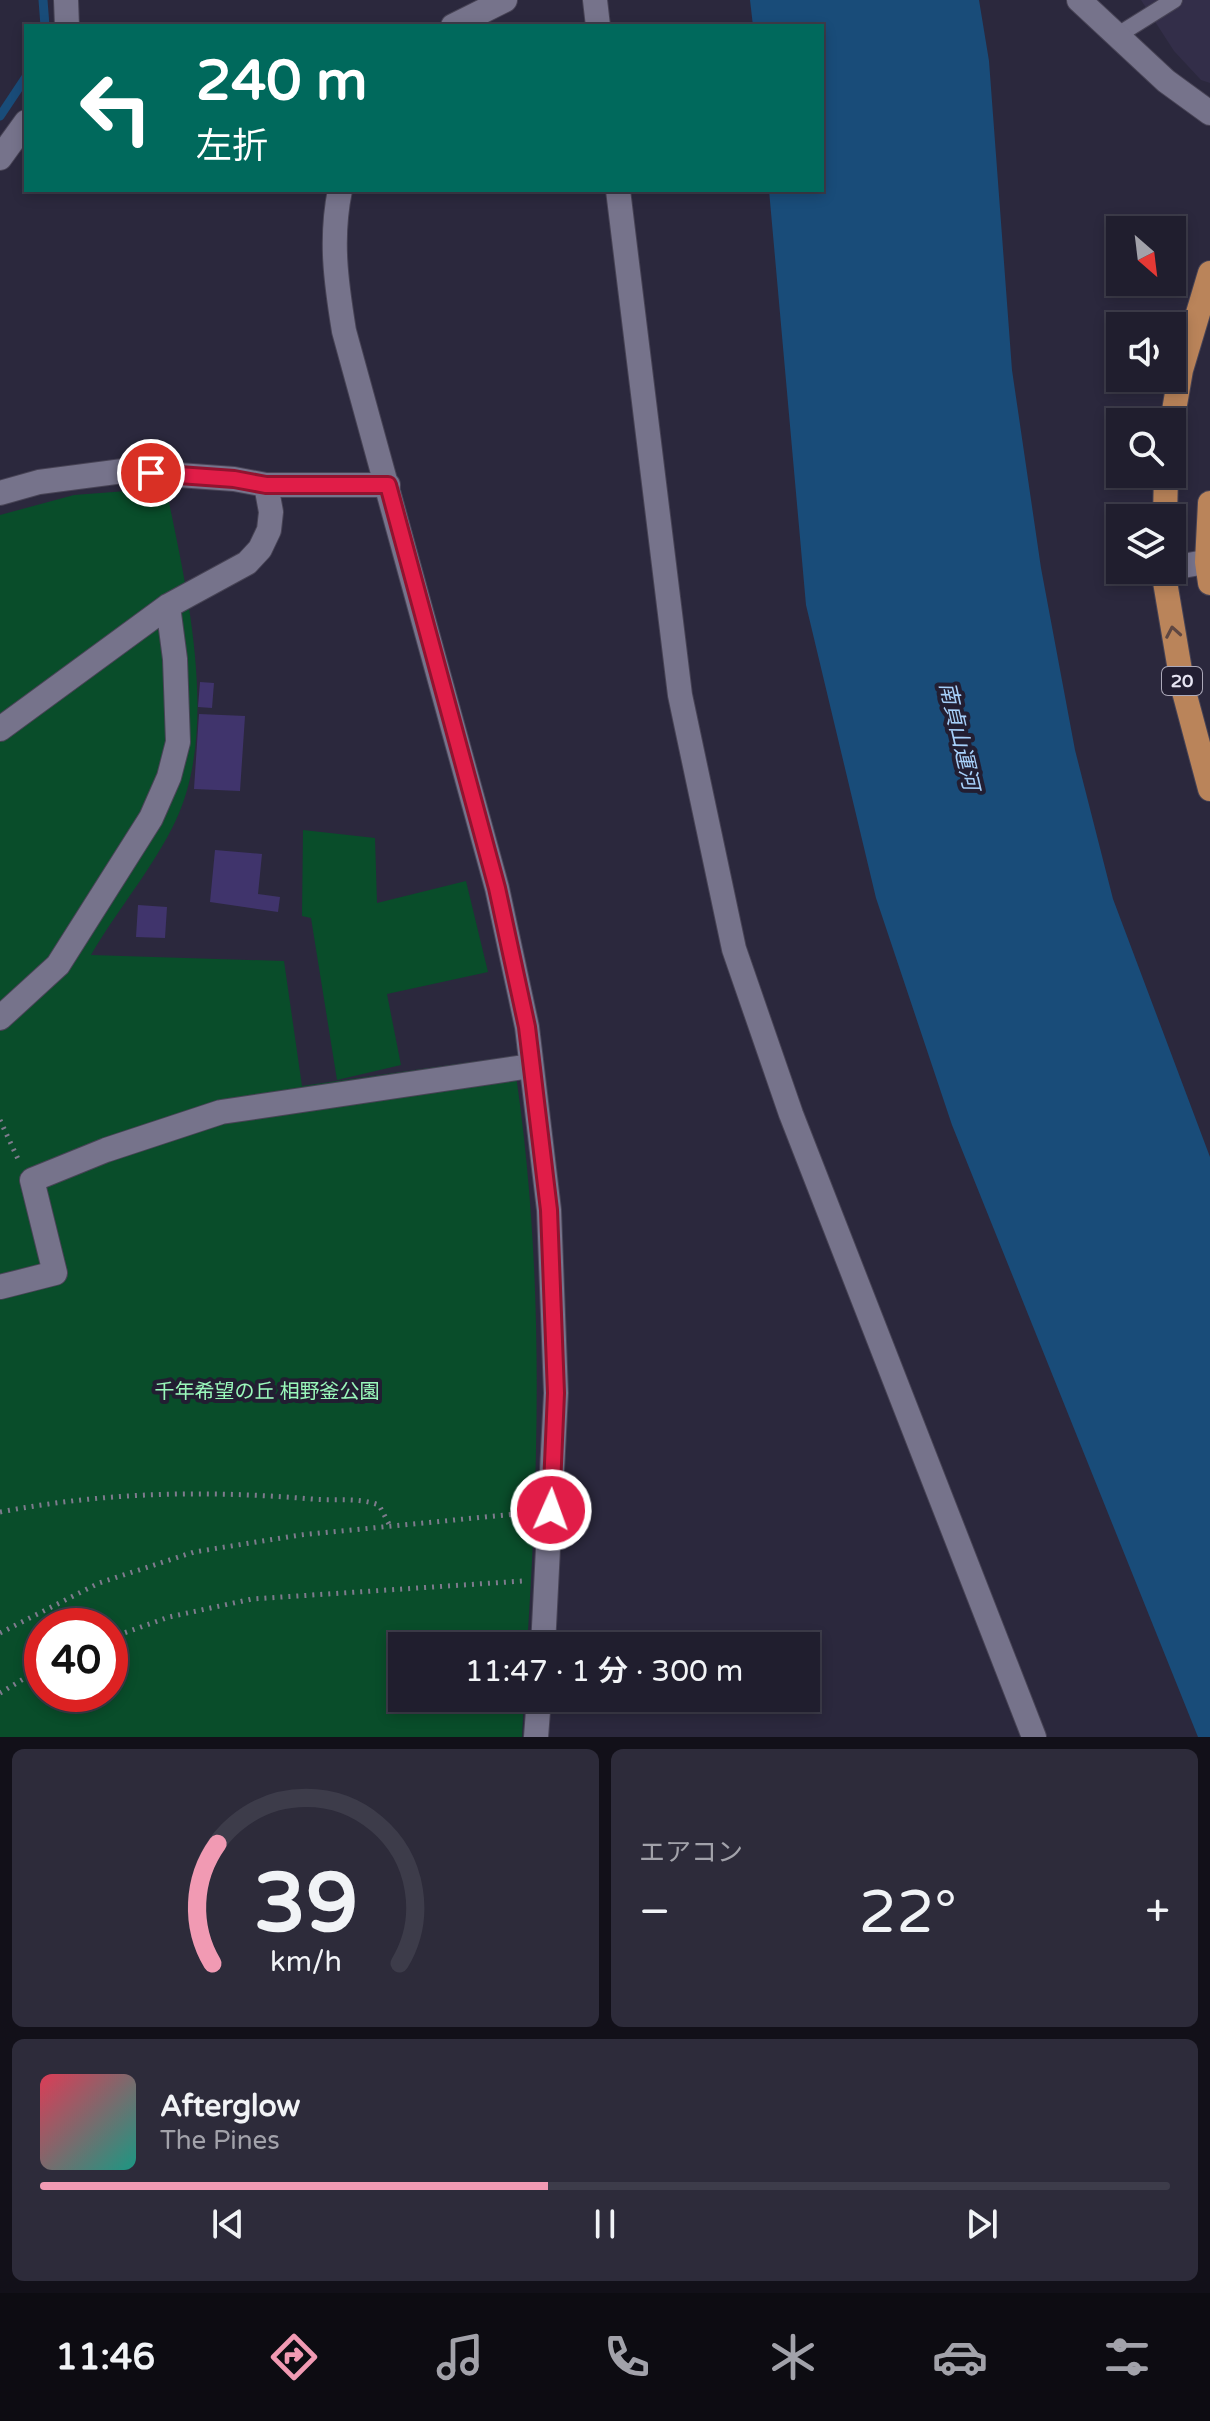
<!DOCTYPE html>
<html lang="ja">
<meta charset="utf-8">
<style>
body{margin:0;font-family:"Varela Round","Noto Sans JP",sans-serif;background:#2d2b3a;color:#f1f3f6;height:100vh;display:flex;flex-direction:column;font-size:30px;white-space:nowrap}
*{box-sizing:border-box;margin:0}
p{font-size:26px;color:#a2a2aa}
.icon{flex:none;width:44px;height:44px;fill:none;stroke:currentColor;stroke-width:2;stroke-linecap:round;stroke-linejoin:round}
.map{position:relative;height:1737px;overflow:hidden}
.side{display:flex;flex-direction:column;gap:12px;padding:12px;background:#121019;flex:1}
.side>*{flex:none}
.guide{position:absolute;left:24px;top:24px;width:800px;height:168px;border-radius:0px;box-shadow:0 4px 12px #0003,0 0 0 2px #3d3c4a;background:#00695c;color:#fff;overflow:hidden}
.needle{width:52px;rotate:152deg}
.tools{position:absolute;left:1106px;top:216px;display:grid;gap:16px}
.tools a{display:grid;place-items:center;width:80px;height:80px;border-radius:0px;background:#201e2e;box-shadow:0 4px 12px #0003,0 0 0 2px #3d3c4a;font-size:40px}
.speed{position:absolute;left:24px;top:1608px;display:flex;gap:16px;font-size:40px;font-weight:700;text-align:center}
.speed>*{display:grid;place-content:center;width:104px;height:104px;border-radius:50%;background:#201e2e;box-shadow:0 4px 12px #0003,0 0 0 2px #3d3c4a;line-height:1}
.speed .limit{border:12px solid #d22;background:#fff;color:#111}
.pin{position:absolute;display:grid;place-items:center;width:68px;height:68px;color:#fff;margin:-34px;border:4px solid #fff;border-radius:50%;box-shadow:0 2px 8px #0007}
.me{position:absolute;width:88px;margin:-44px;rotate:2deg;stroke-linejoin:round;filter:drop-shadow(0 0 6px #0008)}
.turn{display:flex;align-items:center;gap:28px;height:168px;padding:0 40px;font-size:36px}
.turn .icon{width:104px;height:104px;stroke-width:2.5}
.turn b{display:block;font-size:56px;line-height:68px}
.big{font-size:60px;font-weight:600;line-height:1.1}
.side .tile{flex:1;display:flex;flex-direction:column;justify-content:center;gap:12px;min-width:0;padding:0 28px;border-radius:12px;background:#2d2b3a}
.side .dial{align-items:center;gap:0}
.dial svg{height:208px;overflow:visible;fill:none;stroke:#3d3c4a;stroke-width:7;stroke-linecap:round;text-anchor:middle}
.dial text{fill:#f1f3f6;stroke:none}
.song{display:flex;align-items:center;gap:24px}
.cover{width:96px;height:96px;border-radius:12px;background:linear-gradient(135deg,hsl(350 70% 55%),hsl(170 70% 35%))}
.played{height:8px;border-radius:4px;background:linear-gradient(90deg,#f19ab3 45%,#3d3c4a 45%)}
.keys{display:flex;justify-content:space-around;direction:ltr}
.heat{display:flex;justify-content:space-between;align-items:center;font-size:44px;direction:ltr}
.side .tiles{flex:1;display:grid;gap:12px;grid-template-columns:1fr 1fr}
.tile:last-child{grid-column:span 2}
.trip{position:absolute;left:388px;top:1632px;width:432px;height:80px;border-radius:0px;background:#201e2e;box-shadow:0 4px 12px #0003,0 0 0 2px #3d3c4a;font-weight:600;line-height:80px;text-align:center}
.dock{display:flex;height:128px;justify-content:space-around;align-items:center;background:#0d0c12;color:#a2a2aa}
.dock .icon{width:56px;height:56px}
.dock .active{color:#f19ab3}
.dock b{font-size:36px;color:#f1f3f6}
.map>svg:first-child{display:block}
.built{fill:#332e49}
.green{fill:#094d2a;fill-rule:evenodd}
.water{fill:#194c79}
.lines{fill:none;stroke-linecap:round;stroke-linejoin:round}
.stream{stroke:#194c79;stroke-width:9}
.building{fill:#40346c}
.lane-casing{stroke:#474355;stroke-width:18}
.street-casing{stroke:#474355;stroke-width:26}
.secondary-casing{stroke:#474355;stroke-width:26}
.primary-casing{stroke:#474355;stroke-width:26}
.path{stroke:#7e7b8d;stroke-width:5;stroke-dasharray:2 6;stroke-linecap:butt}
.lane{stroke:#76738b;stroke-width:16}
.street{stroke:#76738b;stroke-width:24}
.secondary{stroke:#76738b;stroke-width:24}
.primary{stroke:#ba845a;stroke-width:24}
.oneway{stroke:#5f4742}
.route-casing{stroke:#92132f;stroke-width:20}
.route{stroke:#e11d48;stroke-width:14}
.labels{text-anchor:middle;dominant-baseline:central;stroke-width:8;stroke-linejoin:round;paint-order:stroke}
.shield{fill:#221e32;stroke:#aca9b9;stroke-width:2}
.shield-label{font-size:18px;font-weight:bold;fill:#e7e5f3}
.park-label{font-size:20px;fill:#9af8bb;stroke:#221e32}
.water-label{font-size:22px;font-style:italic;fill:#a7d0fa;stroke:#221e32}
</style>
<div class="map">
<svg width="1210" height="1737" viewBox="0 0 1210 1737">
<rect width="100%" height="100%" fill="#2b283d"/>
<!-- built -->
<path class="built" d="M1141,0H1210V83L1201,80L1174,51Z"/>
<!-- green -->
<path class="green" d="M166,488C186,585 220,726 176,820C154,867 117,910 91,955L284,961L302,1086L513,1056C544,1251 540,1450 527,1646H402V1698H524L522,1737H0V515L74,495ZM42,1626H110V1694H42Z
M303,830L375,838L377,903L466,881L488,972L387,994L401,1065L337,1080L311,918L302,916Z"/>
<!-- water -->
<path class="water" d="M750,0H979L989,61L1012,370L1041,568L1075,750L1113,899L1210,1157V1737H1198L952,1125L876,898L806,605L769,190H822V26H753Z"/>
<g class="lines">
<!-- stream -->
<path class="stream" d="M43,0L45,26
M0,116L26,77"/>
</g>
<!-- building -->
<path class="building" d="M200,682L214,683L212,708L198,707Z
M199,714L245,716L240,791L194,789Z
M215,850L262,854L258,894L280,897L278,912L210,902Z
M138,905L167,907L165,938L136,937Z"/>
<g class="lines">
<!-- lane casing -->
<g class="lane-casing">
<path id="lane" d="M1118,35L1174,0"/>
</g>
<!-- street casing -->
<g class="street-casing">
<path id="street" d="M66,0L67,26
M0,158L26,122
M0,493L39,482L123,471L234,479L266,485H388
M1172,568L1210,561
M0,729L168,606L247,563L260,549L269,530L271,512L266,485
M0,1018L58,965L151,818L169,777L178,742L175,659L168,606
M0,1287L55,1273L32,1180L106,1150L221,1112L531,1066"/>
</g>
<!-- secondary casing -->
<g class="secondary-casing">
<path id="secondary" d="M595,0L598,26
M1079,0L1166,81L1210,113
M453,26L505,0
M340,190C330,239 336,282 344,331L497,888L527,1027L549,1210L556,1393L543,1646
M618,190L680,695L734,949L791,1114L1034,1737
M536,1737L539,1698"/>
</g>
<!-- primary casing -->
<g class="primary-casing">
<path id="primary" d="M1172,422L1181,370L1210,273
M1210,503L1207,562L1210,583
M1165,518L1166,474
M1163,570L1183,688L1210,789"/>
</g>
<!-- path -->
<path class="path" d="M0,1120L18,1159
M0,1512C106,1492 205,1490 312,1499C335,1501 357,1497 379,1505L391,1528
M0,1633L99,1583L194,1552L300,1535L526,1513
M110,1638L169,1617L252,1599L523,1581
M0,1693L42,1668"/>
<!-- lane -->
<use href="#lane" class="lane"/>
<!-- street -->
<use href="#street" class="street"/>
<!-- secondary -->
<use href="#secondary" class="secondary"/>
<!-- primary -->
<use href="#primary" class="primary"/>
</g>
<!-- one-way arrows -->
<defs><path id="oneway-chevron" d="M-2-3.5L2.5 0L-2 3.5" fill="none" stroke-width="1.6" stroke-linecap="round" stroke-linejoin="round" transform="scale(2)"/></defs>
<use class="oneway" href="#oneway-chevron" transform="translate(1173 632) rotate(-100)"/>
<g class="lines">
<!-- route casing -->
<g class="route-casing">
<path id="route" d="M151,473L234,479L266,485H388L497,888L527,1027L549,1210L556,1393L551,1510"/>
</g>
<!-- route -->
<use href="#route" class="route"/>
</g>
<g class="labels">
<!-- shield labels -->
<rect class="shield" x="1162" y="667" width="40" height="28" rx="6"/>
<g class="shield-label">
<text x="1182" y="681">20</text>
</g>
<!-- park labels -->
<g class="park-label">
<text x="267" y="1392">千年希望の丘 相野釜公園</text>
</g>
<!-- water labels -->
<g class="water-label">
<text transform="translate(959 736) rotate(77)">南貞山運河</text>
</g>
</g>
</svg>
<div class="tools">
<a><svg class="needle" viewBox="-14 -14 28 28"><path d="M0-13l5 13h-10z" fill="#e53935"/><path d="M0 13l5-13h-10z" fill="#a2a2aa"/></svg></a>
<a><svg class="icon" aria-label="sound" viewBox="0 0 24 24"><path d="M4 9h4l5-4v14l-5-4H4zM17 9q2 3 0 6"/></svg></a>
<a><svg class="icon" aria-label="search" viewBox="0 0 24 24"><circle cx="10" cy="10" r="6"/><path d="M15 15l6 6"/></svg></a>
<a><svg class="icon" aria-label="layers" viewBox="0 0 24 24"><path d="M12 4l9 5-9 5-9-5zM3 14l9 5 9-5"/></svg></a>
</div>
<div class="speed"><div class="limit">40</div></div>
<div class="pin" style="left:151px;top:473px;background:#d93025"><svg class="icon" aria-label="arrive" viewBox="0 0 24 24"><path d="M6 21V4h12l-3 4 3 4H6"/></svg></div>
<svg class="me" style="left:551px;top:1510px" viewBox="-20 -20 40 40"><circle r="17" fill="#e11d48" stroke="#fff" stroke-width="3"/><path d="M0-11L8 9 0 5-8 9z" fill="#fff"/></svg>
<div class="trip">11:47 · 1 分 · 300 m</div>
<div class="guide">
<div class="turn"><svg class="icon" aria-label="left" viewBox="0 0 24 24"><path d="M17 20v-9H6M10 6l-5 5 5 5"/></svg><div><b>240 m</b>左折</div></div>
</div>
</div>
<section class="side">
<div class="tiles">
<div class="tile dial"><svg viewBox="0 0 100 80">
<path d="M14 69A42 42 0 1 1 86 69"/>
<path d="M14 69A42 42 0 0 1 16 23" stroke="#f19ab3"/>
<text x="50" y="56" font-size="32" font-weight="700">39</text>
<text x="50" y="72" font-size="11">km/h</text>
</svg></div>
<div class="tile"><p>エアコン</p>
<div class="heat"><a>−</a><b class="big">22°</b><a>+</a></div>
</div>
<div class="tile">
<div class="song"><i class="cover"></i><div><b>Afterglow</b><p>The Pines</p></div></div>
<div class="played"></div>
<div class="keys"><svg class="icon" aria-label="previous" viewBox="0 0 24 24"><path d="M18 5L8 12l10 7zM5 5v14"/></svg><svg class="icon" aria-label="pause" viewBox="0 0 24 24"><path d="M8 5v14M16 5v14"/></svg><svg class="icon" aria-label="next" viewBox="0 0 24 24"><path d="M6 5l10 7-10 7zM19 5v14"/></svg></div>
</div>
</div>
</section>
<nav class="dock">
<b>11:46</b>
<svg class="icon active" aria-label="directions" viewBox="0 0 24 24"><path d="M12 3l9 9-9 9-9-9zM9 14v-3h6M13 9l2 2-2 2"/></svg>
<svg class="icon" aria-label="music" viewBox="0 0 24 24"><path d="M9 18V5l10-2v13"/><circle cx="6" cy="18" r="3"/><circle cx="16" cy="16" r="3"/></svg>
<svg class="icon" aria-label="phone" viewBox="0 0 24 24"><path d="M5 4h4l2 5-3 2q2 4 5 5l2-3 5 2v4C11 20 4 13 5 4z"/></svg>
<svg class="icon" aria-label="climate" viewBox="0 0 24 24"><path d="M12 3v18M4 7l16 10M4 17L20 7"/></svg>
<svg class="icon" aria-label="car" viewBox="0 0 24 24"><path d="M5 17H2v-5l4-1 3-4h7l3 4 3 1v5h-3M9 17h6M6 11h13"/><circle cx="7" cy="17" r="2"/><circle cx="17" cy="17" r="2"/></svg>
<svg class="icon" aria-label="filters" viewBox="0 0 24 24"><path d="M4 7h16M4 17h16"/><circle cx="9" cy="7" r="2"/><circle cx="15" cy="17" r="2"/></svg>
</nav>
